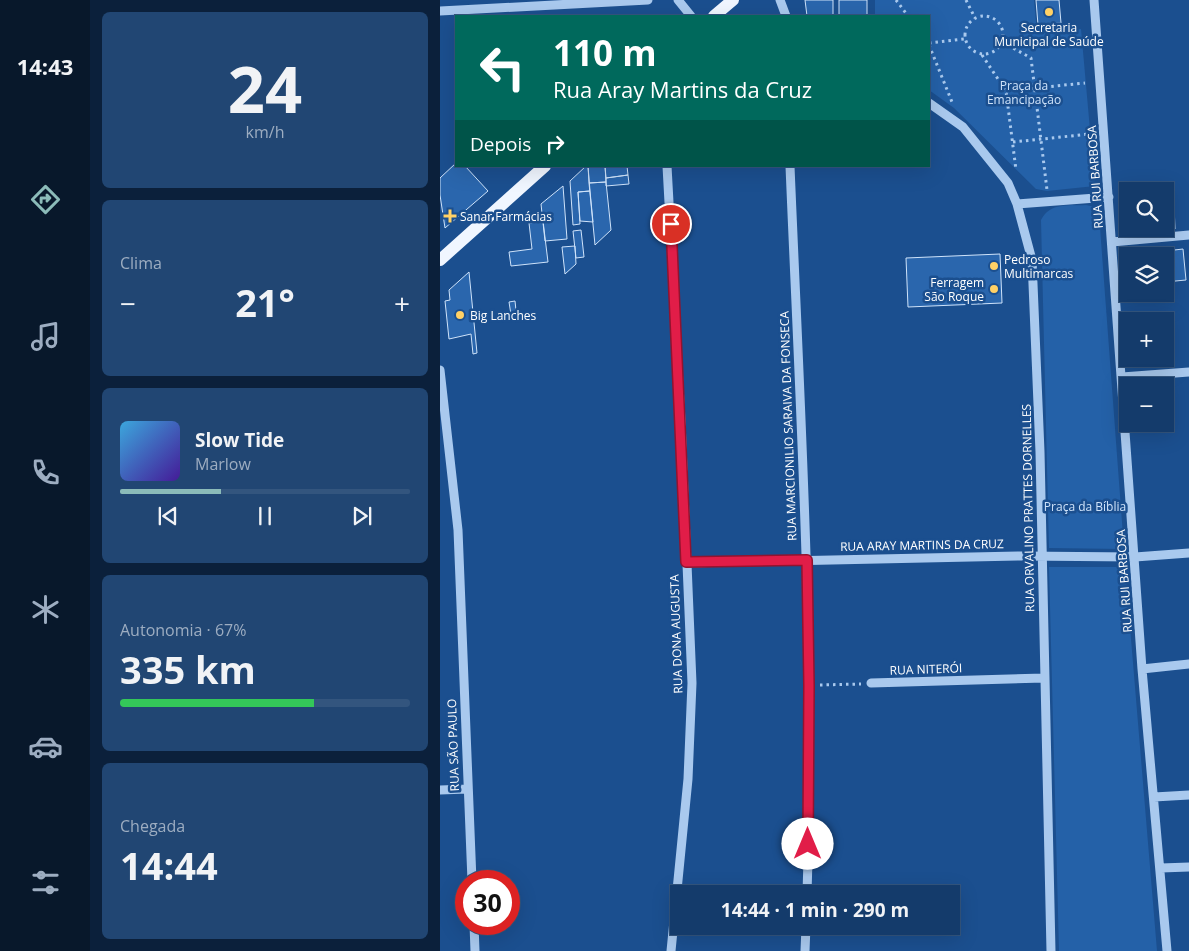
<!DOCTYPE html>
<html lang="pt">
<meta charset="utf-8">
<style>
body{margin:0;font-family:"Open Sans",sans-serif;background:#214673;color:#f1f3f6;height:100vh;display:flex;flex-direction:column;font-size:19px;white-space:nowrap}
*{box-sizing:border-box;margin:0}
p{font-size:16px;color:#9dadc1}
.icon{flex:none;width:28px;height:28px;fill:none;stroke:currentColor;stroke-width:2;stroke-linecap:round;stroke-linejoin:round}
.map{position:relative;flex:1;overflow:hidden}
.drawer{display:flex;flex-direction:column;gap:12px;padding:12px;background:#0b203b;width:350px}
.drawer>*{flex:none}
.guide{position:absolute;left:15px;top:15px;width:475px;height:152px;border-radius:0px;box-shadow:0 5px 20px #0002,0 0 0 1px #33557e;background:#00695c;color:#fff;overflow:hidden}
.buttons{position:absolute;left:679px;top:182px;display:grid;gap:10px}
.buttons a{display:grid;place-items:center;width:55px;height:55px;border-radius:0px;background:#143b6b;box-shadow:0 5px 20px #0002,0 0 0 1px #33557e;font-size:25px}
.speed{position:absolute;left:15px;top:870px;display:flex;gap:10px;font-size:25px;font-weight:700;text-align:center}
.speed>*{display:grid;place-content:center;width:65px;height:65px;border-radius:50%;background:#143b6b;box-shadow:0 5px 20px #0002,0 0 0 1px #33557e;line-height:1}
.speed .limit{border:8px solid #d22;background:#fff;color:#111}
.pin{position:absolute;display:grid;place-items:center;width:42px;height:42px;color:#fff;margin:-21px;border:2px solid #fff;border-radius:50%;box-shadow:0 1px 5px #0007}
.me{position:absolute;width:55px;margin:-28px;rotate:0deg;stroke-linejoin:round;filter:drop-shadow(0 0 4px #0008)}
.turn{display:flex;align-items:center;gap:18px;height:105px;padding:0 15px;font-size:22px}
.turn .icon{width:65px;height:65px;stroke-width:2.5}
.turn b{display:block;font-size:35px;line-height:42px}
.then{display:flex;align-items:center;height:48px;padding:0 15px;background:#0003;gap:10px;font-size:19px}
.big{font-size:38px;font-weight:700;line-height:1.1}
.drawer .widget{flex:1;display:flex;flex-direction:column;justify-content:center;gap:8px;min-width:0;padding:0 18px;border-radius:8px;background:#214673}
.drawer .dial{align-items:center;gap:0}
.dial b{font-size:65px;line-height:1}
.song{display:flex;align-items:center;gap:15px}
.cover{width:60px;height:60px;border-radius:8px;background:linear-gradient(135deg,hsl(200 70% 55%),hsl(260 70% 35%))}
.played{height:5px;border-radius:2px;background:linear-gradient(90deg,#8bbbb9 35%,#33557e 35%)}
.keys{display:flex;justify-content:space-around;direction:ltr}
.heat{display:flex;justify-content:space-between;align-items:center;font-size:28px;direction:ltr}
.charge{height:8px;border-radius:4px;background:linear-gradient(90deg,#34c759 67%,#33557e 0)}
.trip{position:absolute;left:230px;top:885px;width:290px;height:50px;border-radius:0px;background:#143b6b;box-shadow:0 5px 20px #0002,0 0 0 1px #33557e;font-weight:700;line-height:50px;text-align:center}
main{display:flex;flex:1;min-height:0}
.tabs{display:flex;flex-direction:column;width:90px;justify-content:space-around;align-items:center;background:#08182b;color:#9dadc1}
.tabs .icon{width:35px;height:35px}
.tabs .on{color:#8bbbb9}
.tabs b{font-size:22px;color:#f1f3f6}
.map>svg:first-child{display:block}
.green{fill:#2461a8}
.building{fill:#2a66ad;stroke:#cfe3fa}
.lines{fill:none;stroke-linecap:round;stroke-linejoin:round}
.path{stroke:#a9c9ee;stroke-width:3;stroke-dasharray:2.5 4;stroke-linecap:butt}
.minor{stroke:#a9c9ee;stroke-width:9}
.major{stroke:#f0f6ff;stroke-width:12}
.route-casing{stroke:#92132f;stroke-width:12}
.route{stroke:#e11d48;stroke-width:9}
.poi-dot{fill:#ffd166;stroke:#1b4f8f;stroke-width:2}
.labels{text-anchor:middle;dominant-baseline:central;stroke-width:5;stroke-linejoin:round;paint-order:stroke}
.poi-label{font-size:12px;fill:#fff;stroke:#1b4f8f;text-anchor:start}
.park-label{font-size:12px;fill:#cfe3fa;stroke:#1b4f8f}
.street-label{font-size:12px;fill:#fff;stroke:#1b4f8f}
</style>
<main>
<nav class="tabs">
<b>14:43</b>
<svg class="icon on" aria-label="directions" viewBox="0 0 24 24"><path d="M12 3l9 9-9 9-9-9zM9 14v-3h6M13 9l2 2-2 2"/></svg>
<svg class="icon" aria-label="music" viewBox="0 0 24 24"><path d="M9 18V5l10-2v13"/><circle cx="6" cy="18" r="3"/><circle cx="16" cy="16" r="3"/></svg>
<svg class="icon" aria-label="phone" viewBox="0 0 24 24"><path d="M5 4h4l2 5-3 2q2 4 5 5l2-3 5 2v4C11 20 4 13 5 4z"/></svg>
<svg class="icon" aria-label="climate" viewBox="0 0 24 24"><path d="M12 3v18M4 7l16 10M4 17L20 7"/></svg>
<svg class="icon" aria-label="car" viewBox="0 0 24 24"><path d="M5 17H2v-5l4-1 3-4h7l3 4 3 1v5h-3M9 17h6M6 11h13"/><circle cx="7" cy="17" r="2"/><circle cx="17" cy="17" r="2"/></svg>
<svg class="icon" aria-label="filters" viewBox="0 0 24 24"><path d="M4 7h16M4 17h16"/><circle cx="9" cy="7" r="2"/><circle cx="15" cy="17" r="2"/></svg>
</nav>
<section class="drawer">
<div class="widget dial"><b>24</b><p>km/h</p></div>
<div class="widget"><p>Clima</p>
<div class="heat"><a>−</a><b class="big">21°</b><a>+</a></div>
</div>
<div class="widget">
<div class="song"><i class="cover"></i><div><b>Slow Tide</b><p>Marlow</p></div></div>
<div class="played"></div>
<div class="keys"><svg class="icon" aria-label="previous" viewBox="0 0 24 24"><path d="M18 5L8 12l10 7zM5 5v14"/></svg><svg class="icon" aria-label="pause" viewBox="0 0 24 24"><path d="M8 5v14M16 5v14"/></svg><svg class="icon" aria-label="next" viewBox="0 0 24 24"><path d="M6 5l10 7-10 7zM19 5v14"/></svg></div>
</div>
<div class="widget"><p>Autonomia · 67%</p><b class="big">335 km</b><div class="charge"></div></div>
<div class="widget"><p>Chegada</p><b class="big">14:44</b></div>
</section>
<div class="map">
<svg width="749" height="951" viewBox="0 0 749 951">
<rect width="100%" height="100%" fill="#1b4f8f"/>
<!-- green -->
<path class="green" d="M435,0H594L597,33L641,29L655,186L607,191L596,189L514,108L489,90V16H435Z
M646,205L655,207L659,214L684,549L609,548L601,220C610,202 629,206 646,205Z
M609,567H685L717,951H619Z"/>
<!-- building -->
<path class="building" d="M365,0H393V16H367Z
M399,0H427V16H399Z
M596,0H619L621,23L598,25Z
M16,163V166H25L48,191L5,228L0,195V178Z
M146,166H148L150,191L138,192L140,224L133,225L130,181Z
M148,166H165L166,182L149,183Z
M165,166H187L188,175L166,178Z
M188,175L189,184L166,186V178Z
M166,182L171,230L155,245L149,183Z
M123,186L127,239L105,241L101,204Z
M150,191L153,222L140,221L138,192Z
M734,205L735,229L697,232L696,229H725V206Z
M103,221L108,262L71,266L69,252L92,249L89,223Z
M141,230L144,257L136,258L133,231Z
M135,246L136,264L125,274L122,247Z
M743,249L746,280L725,282V256H709V253Z
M560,254L562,303L468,307L466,258Z
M29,272L37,353L33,354L31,334L9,339L5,301L10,300L9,290Z
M75,301L77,320L72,321L69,302Z
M695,359H718L719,363L695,364Z"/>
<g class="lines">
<!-- path -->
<path class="path" d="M456,0L468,16
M526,0L535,18
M525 35a19 19 0 1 1 38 0a19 19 0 1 1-38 0Z
M562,42L591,58L607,190
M489,43L524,39
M489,45L512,102
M542,55L566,91L576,170
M566,91L645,83
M573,142L650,134
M380,685L421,684"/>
<!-- minor -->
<path class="minor" d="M238,0L251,16
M340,0L346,16
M654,0L702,669L727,951
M0,11L208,0
M489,103L523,127L568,183L577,204L592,260L600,452L611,951
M227,166L241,421L252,683L248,779L231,951
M350,166C360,409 375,651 367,894
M577,204L669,197
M672,242L749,235
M0,370L18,530L32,881
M682,377L749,372
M246,563L581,556L695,557L749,553
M702,669L749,664
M431,683L604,678
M0,790L27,789
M714,797L749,795
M721,868L749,867
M34,924L35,951
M365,951L366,926"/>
<!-- major -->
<path class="major" d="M274,16L293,0
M0,260L105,166"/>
</g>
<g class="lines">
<!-- route casing -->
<g class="route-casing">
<path id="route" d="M231,224L246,562L367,560L369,686L368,844"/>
</g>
<!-- route -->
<use href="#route" class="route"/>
</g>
<!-- markers -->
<g class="poi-dot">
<circle cx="609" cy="12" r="5"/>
<path d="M7.5 208.5h5v5h5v5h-5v5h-5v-5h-5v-5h5z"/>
<circle cx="554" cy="266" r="5"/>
<circle cx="554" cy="289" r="5"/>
<circle cx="20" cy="315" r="5"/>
</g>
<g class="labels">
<!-- poi labels -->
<g class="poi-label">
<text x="609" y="27" text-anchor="middle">Secretaria<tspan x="609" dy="14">Municipal de Saúde</tspan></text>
<text x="20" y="216">Sanar Farmácias</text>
<text x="564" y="259">Pedroso<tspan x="564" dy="14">Multimarcas</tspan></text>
<text x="544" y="282" text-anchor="end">Ferragem<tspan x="544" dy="14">São Roque</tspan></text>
<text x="30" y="315">Big Lanches</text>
</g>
<!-- park labels -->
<g class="park-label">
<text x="584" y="85">Praça da<tspan x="584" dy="14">Emancipação</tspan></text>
<text x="645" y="506">Praça da Bíblia</text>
</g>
<!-- street labels -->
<g class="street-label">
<text transform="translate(655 177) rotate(-94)">RUA RUI BARBOSA</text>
<text transform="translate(348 426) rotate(-92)">RUA MARCIONILIO SARAIVA DA FONSECA</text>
<text transform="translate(588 508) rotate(-91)">RUA ORVALINO PRATTES DORNELLES</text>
<text transform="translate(482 545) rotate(-1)">RUA ARAY MARTINS DA CRUZ</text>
<text transform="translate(684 581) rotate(-94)">RUA RUI BARBOSA</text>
<text transform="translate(236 634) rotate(-92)">RUA DONA AUGUSTA</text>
<text transform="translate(486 669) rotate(-2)">RUA NITERÓI</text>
<text transform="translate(13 745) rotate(-92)">RUA SÃO PAULO</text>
</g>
</g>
</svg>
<div class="buttons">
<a><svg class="icon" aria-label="search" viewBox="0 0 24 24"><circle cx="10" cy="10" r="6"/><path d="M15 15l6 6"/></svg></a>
<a><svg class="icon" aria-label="layers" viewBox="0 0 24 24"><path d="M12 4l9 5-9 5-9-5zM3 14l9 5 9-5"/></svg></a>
<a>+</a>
<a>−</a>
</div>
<div class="speed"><div class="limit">30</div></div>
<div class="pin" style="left:231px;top:224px;background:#d93025"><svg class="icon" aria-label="arrive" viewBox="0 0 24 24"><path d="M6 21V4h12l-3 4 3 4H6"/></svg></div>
<svg class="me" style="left:368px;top:844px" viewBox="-20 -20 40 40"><circle r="19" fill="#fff"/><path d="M0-13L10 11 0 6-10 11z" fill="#e11d48"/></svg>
<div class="trip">14:44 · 1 min · 290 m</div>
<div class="guide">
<div class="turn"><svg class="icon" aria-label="left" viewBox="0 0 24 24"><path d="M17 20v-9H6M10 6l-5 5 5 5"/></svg><div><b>110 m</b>Rua Aray Martins da Cruz</div></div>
<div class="then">Depois<svg class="icon" aria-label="right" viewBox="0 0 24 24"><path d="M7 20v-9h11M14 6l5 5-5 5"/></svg></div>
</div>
</div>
</main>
